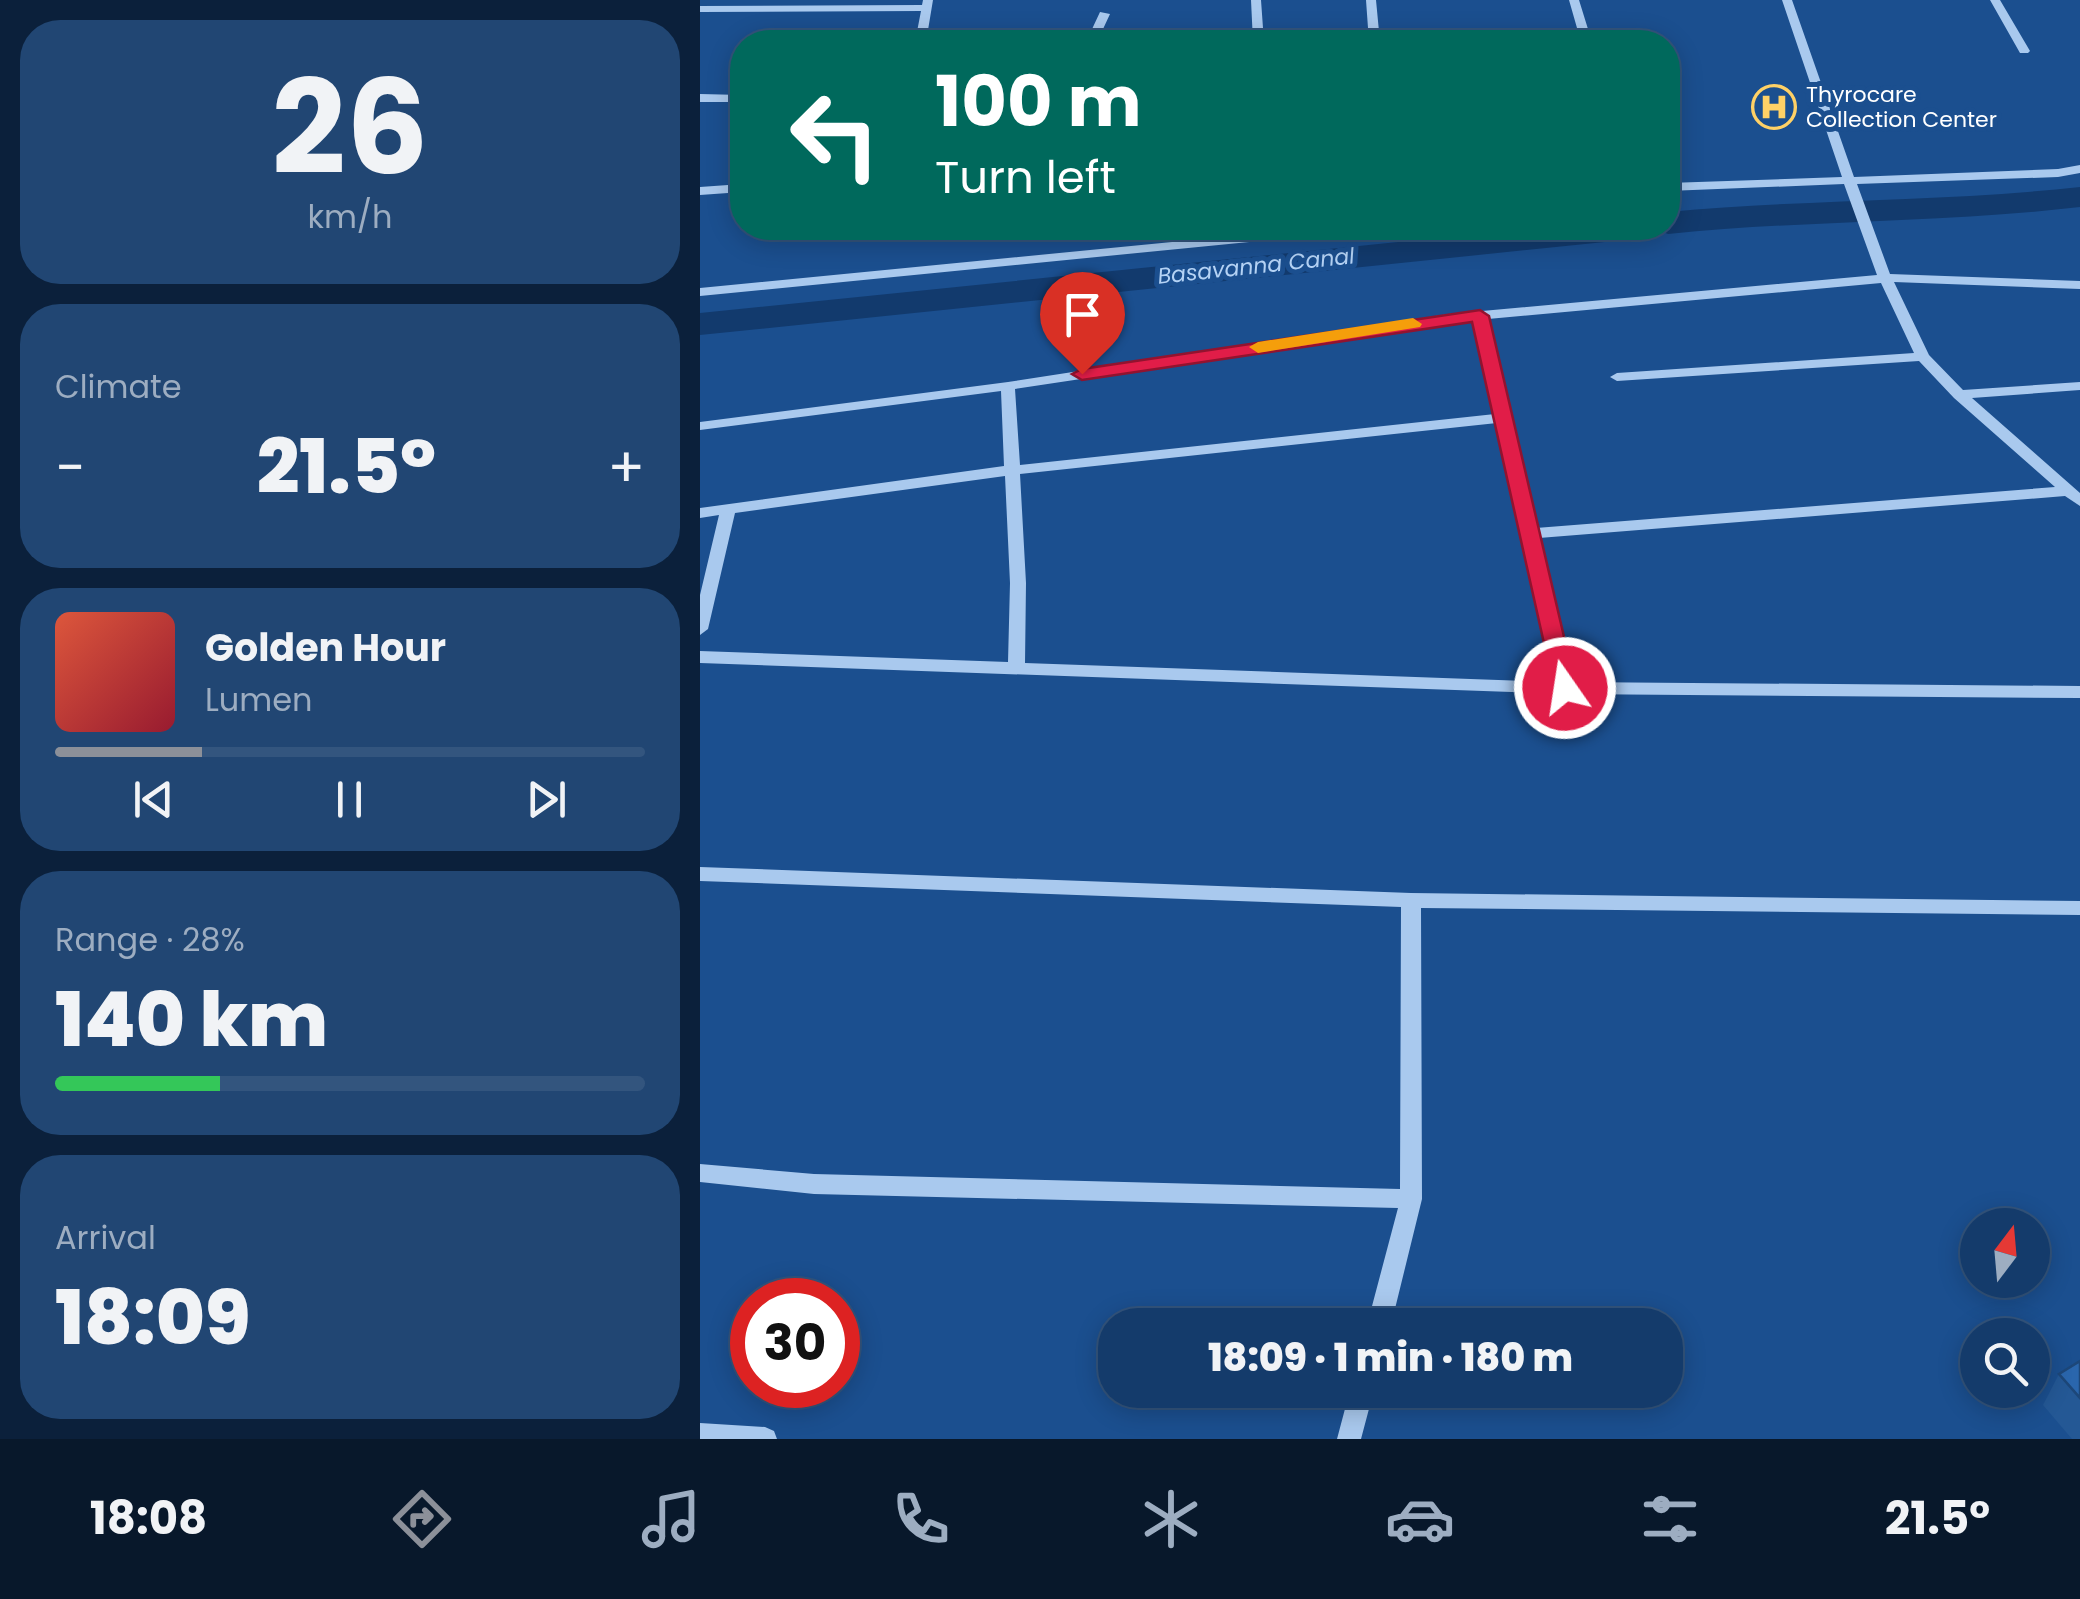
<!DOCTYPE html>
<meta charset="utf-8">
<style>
body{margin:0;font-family:Poppins,sans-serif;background:#214673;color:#f1f3f6;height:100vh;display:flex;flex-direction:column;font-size:38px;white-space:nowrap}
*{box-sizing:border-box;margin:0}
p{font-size:32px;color:#9dadc1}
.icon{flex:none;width:55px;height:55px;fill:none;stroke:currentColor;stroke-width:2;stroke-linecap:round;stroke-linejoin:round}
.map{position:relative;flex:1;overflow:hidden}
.panel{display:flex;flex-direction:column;gap:20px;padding:20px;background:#0b203b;width:700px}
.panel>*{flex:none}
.top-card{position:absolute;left:30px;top:30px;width:950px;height:210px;border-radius:40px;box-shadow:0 5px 25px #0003,0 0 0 2px #33557e;background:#00695c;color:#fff;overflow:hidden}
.needle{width:65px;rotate:16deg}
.tools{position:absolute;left:1260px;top:1208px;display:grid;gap:20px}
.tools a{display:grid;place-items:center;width:90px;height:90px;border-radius:50%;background:#143b6b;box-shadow:0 5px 25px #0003,0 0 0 2px #33557e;font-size:50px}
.speed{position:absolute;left:30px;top:1278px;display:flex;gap:20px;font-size:50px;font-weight:700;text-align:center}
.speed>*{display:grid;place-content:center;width:130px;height:130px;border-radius:50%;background:#143b6b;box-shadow:0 5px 25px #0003,0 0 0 2px #33557e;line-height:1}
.speed .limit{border:15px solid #d22;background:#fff;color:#111}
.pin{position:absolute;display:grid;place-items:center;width:85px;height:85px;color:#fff;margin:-102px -42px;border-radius:50% 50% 50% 0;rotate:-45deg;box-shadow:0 0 10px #0007}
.pin .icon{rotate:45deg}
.me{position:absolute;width:110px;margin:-55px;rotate:347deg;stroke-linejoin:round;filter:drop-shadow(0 0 8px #0008)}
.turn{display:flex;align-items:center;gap:35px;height:210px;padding:0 40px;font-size:45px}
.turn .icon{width:130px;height:130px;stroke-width:2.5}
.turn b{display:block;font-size:70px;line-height:85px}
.big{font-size:75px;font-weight:800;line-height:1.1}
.panel .tile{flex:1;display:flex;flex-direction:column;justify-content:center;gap:15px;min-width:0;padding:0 35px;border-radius:40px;background:#214673}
.panel .dial{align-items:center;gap:0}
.dial b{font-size:130px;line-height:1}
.song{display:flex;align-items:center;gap:30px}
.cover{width:120px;height:120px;border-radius:15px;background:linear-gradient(135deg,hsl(10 70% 55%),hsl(350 70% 35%))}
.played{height:10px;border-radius:5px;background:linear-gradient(90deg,#8c9099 25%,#33557e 25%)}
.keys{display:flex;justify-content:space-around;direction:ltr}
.heat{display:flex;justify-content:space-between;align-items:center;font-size:55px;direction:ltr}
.charge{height:15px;border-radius:8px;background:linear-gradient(90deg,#34c759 28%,#33557e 0)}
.trip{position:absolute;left:398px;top:1308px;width:585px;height:100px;border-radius:40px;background:#143b6b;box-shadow:0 5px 25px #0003,0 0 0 2px #33557e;font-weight:800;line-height:100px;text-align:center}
.tab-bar{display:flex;height:160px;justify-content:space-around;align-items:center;background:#08182b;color:#9dadc1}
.tab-bar .icon{width:70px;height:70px}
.tab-bar .selected{color:#8c9099}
.tab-bar b{font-size:45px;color:#f1f3f6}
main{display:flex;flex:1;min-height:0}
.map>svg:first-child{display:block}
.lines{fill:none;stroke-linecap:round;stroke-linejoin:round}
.canal{fill:#123a6d;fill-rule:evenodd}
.minor{fill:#a9c9ee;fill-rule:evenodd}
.wall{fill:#245895}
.building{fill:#2a66ad;stroke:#1d4779;stroke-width:2.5}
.route{fill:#e11d48;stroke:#92132f;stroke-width:2.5}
.slow{fill:#f59e0b}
.labels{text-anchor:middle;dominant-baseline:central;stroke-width:10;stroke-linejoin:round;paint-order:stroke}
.far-poi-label{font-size:22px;fill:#fff;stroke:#1b4f8f;text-anchor:start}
.far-water-label{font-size:22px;font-style:italic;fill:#b5d3f5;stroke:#1b4f8f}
</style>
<main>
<section class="panel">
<div class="tile dial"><b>26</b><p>km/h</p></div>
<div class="tile"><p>Climate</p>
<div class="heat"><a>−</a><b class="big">21.5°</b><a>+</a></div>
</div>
<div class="tile">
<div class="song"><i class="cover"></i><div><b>Golden Hour</b><p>Lumen</p></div></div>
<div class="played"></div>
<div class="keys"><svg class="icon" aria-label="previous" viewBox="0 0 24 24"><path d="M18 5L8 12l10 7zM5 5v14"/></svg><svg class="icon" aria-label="pause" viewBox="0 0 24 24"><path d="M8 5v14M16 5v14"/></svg><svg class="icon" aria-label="next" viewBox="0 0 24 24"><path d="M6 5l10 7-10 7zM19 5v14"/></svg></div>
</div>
<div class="tile"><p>Range · 28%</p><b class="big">140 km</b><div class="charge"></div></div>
<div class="tile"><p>Arrival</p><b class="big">18:09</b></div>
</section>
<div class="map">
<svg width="1380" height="1439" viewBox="0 0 1380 1439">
<rect width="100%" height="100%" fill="#1b4f8f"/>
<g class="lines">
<!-- canal -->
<path class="canal" d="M1380,187V207C1243,223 1105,220 968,234L953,228H968V212C1105,199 1243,202 1380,187Z
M835,228H952L947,236L934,239L0,335V313Z"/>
<!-- minor -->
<path class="minor" d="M223,0H233L226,42H215L221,11L0,12V6L222,5Z
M551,0H561L564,42H553Z
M666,0H676L680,42H669Z
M869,0H879L892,42H881Z
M1082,0H1092L1154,177L1358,169L1380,165V173L1358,177L1157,184L1190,274L1380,281V289L1194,282L1229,355L1263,390L1380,382V390L1272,398L1380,493V506L1365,496L839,538L872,682L1380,686V698L865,694L0,663V651L308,662L310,583L305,476L35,513L8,629L0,635V595L19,515L0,518V508L304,466L301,391L0,430V422L308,382L749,314L1177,275L1144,184L968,191V183L1142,177ZM1181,283L1214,353L917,373L910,377L917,381L1219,361L1254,398L1355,487L836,528L788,319ZM774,320L795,414L320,465L315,389ZM797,423L855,682L325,663L326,583L320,474Z
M1290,0H1300L1330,51L1328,53H1320Z
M400,12L410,14L397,42H386Z
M0,94L42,95V102H0Z
M42,184V192L0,195V187Z
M616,228H658L651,232L0,296V288Z
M0,867L711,893L1380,901V915L721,908L722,1199L691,1325H667L698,1208L114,1194L0,1182V1164L114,1174L700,1189L701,907L0,881Z
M650,1390H674L661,1439H637Z
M0,1423L65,1427L74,1431L77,1439H0Z"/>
</g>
<!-- wall -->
<path class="wall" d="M1380,1361V1439H1372L1343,1405L1359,1374Z"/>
<!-- building -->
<path class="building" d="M1380,1361V1398L1359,1374Z"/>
<!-- route -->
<path class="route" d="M780,310L789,316L876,688L865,696L854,688L772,322L382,380L372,374L382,369Z"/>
<!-- slow -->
<path class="slow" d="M713,318L722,324L720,327L558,353L549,347L558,342Z"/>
<!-- icons -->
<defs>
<g id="hospital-ring" transform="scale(2.25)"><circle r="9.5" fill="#1b4f8f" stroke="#ffd166" stroke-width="1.5"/><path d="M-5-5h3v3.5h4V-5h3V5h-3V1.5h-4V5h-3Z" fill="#ffd166"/></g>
</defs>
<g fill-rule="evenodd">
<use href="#hospital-ring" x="1074" y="107"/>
</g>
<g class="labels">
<!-- far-poi labels -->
<g class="far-poi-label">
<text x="1106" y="94">Thyrocare<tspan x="1106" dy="25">Collection Center</tspan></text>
</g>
<!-- far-water labels -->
<g class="far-water-label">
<text transform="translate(556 266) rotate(-6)">Basavanna Canal</text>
</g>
</g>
</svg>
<div class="tools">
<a><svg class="needle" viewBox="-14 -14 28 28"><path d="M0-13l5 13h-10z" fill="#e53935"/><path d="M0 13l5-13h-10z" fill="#9dadc1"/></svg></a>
<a><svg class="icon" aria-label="search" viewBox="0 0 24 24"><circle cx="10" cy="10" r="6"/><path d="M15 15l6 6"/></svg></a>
</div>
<div class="speed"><div class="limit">30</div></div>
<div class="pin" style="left:382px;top:374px;background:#d93025"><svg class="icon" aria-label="arrive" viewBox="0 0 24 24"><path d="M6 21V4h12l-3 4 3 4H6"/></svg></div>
<svg class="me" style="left:865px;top:688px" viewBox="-20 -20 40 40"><circle r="17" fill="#e11d48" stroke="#fff" stroke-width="3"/><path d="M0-11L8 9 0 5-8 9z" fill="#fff"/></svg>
<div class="trip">18:09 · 1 min · 180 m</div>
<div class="top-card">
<div class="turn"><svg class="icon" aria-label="left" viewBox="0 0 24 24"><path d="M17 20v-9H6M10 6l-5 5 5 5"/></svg><div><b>100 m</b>Turn left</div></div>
</div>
</div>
</main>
<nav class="tab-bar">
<b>18:08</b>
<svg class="icon selected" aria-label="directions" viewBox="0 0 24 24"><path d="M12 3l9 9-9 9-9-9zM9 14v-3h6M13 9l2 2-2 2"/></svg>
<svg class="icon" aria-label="music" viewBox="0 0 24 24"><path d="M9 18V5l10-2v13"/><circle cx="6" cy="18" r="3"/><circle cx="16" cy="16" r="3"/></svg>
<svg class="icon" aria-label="phone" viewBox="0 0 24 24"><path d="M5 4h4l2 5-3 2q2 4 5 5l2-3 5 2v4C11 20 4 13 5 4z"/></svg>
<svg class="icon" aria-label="climate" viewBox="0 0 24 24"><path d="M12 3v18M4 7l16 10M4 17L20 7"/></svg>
<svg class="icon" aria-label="car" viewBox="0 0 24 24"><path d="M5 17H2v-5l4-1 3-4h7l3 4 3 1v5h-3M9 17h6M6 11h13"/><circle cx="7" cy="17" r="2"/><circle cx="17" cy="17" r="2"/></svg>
<svg class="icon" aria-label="filters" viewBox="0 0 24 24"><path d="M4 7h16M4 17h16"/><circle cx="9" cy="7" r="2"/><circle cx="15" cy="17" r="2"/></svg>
<b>21.5°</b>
</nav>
